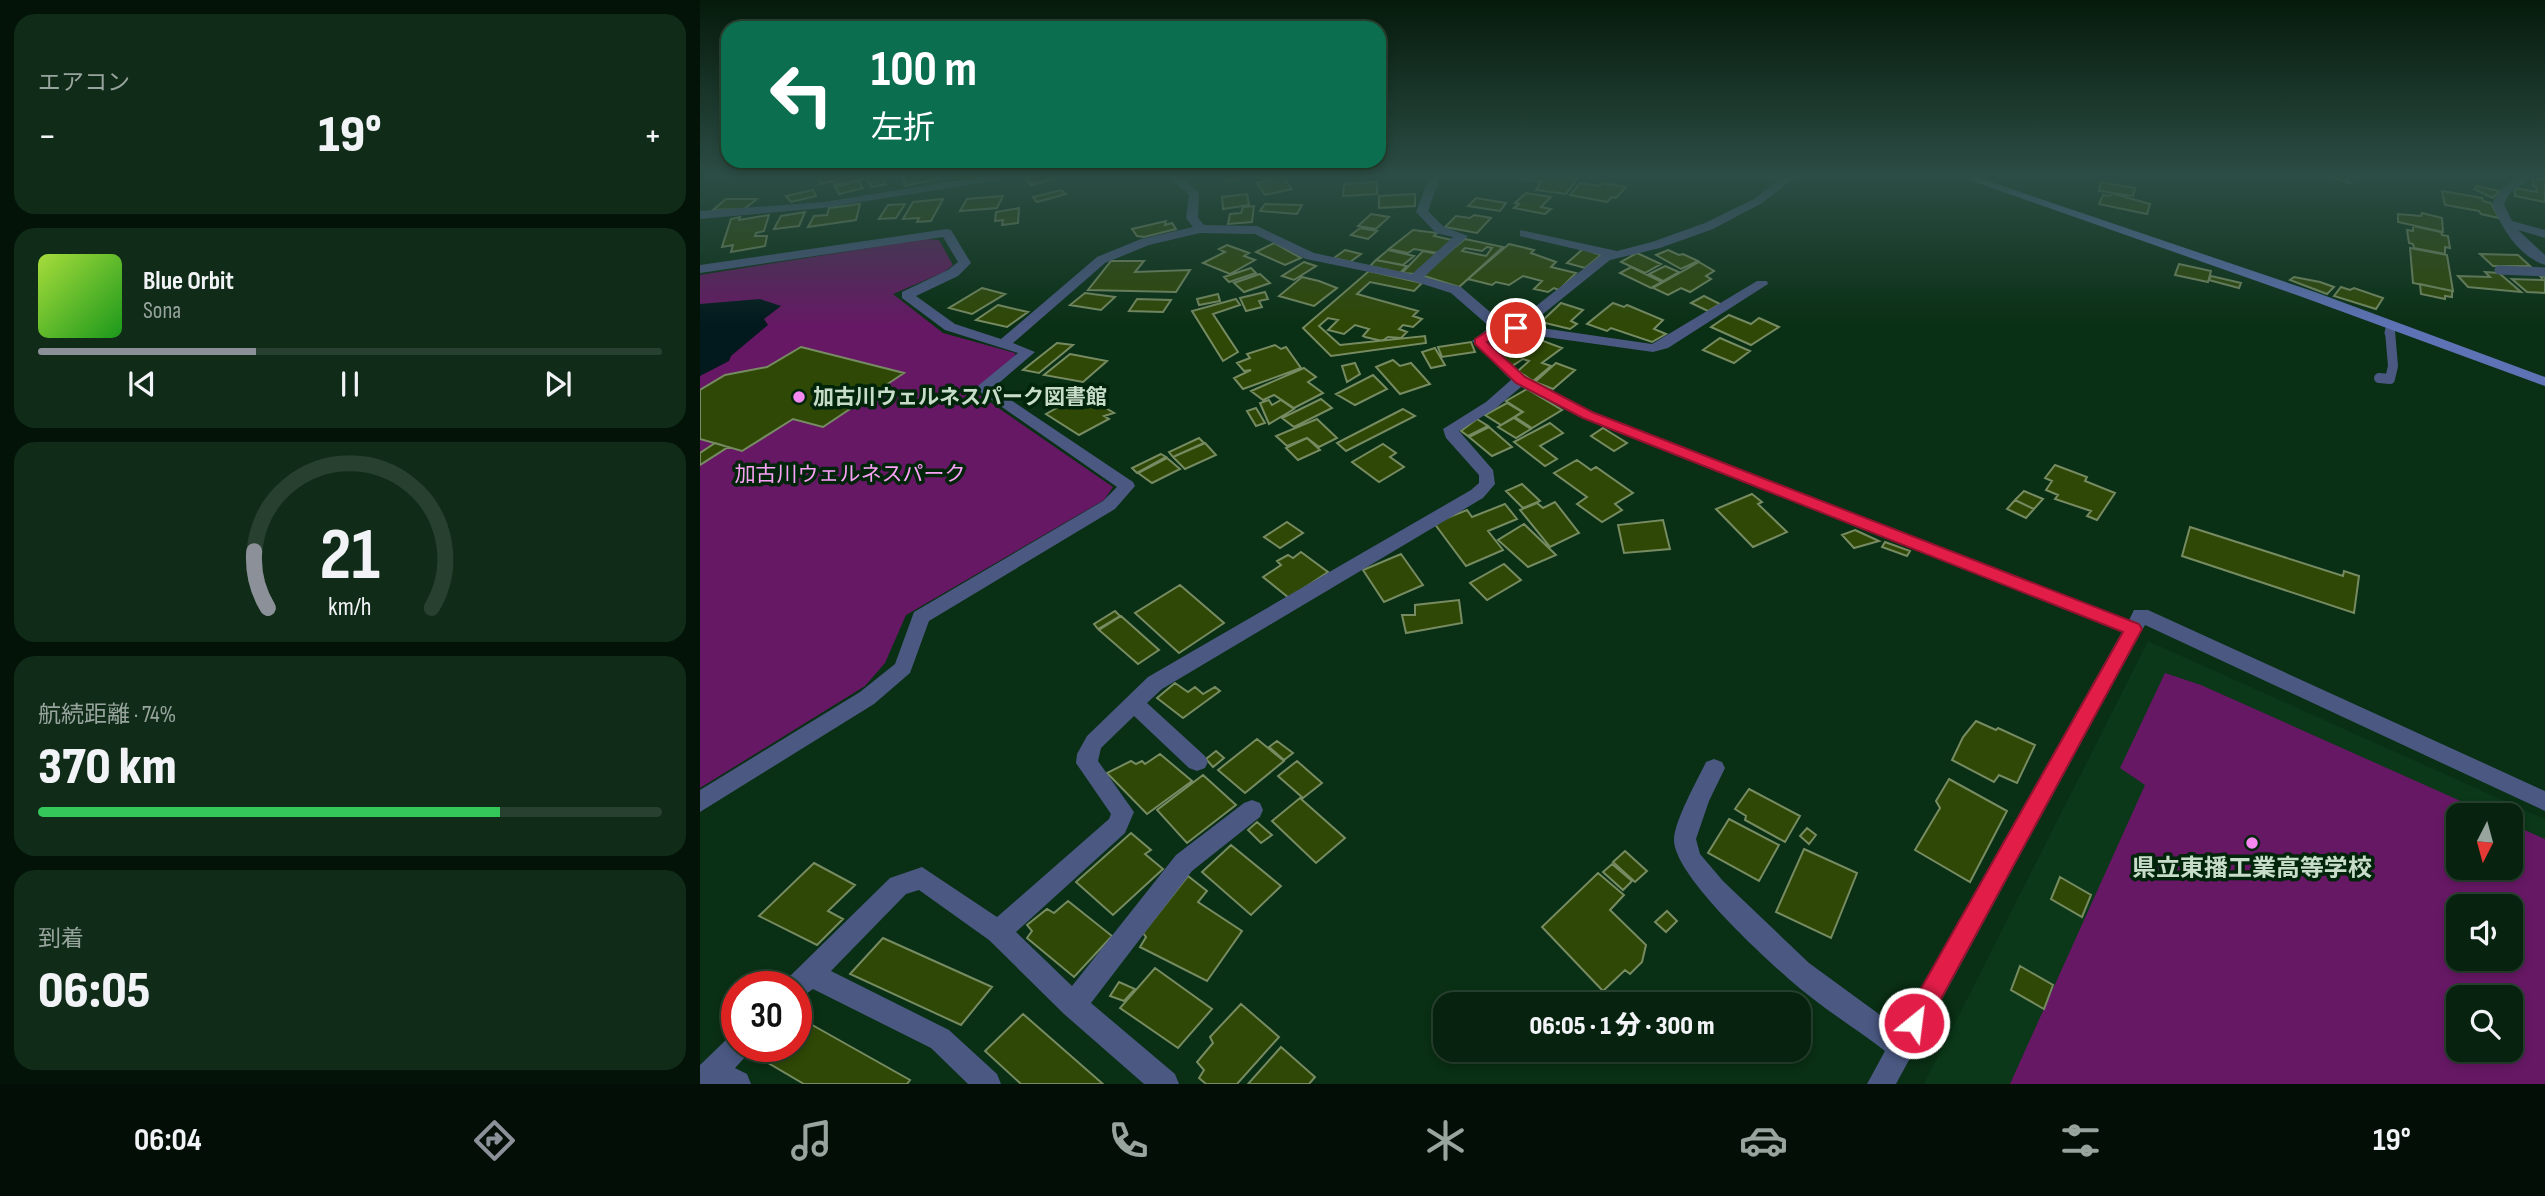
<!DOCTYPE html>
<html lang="ja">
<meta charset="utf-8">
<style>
body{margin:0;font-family:"Sofia Sans Condensed","Noto Sans JP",sans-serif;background:#102b18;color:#f1f3f6;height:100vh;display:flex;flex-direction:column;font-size:26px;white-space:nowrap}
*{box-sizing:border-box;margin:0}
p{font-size:23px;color:#98a49e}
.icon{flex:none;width:38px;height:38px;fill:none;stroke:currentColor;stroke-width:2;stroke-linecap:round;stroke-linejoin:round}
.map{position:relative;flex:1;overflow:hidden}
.panel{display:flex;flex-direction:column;gap:14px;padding:14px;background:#041308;width:700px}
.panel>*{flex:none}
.guide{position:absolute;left:21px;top:21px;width:665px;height:147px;border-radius:21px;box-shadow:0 4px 10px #0003,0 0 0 2px #28402f;background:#0b6e4f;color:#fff;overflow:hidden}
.needle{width:46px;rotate:186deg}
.fabs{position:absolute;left:1746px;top:803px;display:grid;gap:14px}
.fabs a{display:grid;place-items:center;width:77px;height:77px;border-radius:14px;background:#07230f;box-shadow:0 4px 10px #0003,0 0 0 2px #28402f;font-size:35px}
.speed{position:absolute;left:21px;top:971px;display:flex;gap:14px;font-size:35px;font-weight:700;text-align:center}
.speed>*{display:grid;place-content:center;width:91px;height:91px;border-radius:50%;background:#07230f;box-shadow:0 4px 10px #0003,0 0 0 2px #28402f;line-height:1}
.speed .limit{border:10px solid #d22;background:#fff;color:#111}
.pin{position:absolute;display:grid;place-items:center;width:60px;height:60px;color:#fff;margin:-30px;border:4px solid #fff;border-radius:50%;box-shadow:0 2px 7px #0007}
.me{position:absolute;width:77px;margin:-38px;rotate:29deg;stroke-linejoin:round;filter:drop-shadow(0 0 5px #0008)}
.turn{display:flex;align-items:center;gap:24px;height:147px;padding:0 35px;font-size:32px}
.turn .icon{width:91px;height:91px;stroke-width:2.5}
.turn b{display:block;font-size:49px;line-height:60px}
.big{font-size:52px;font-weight:800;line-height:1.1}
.panel .tile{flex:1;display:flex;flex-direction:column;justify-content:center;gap:10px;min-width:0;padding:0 24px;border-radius:21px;background:#102b18}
.panel .dial{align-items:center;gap:0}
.dial svg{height:182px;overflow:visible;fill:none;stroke:#28402f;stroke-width:7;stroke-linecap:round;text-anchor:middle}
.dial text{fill:#f1f3f6;stroke:none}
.song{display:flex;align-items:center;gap:21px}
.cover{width:84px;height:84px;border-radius:10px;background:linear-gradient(135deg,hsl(80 70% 55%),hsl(120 70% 35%))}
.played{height:7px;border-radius:4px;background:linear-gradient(90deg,#8c9099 35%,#28402f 35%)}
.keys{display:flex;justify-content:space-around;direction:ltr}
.heat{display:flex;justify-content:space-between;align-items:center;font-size:38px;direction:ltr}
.charge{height:10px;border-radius:5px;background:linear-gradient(90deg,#34c759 74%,#28402f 0)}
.trip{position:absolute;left:733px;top:992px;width:378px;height:70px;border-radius:21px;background:#07230f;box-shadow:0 4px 10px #0003,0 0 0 2px #28402f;font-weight:800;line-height:70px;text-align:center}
.dock{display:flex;height:112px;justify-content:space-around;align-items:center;background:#030e06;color:#98a49e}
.dock .icon{width:49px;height:49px}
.dock .on{color:#8c9099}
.dock b{font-size:32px;color:#f1f3f6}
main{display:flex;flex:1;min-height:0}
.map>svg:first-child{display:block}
.built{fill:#0a3818;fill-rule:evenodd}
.green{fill:#661864;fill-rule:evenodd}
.water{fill:#02191d}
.building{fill:#2f4805;stroke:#778b62;stroke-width:2;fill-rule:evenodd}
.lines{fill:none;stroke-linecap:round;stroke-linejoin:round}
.lane-far1{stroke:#4a5882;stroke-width:9}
.lane{stroke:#4a5882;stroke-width:10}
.street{fill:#4a5882;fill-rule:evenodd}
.secondary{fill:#5d73b5;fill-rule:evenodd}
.route{fill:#e11d48;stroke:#92132f;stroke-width:2}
.poi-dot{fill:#f589ef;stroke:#00250a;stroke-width:2.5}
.labels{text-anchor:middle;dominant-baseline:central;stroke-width:7;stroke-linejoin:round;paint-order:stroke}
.poi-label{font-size:21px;font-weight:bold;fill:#c8dcca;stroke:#00250a;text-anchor:start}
.park-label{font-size:21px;fill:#fca2f6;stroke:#00250a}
.near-poi-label{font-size:24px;font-weight:bold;fill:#c8dcca;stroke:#00250a}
</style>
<main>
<section class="panel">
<div class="tile"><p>エアコン</p>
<div class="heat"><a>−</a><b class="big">19°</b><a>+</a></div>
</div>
<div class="tile">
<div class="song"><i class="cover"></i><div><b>Blue Orbit</b><p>Sona</p></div></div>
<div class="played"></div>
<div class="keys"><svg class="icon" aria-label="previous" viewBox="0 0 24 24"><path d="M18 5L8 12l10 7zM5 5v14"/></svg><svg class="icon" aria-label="pause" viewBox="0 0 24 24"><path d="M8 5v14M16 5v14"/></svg><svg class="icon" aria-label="next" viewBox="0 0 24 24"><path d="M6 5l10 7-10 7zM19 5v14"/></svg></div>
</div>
<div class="tile dial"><svg viewBox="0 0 100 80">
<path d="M14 69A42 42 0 1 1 86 69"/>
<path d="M14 69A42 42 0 0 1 8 44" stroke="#8c9099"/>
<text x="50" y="56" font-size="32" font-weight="700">21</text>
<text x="50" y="72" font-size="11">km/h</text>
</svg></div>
<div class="tile"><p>航続距離 · 74%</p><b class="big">370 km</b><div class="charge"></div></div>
<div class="tile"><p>到着</p><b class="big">06:05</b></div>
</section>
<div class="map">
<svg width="1845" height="1084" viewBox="0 0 1845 1084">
<rect width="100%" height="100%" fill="#092f14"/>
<!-- built -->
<path class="built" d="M1448,641L1845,819V1084H1224ZM1759,816H1811V868H1759ZM1759,906H1811V959H1759ZM1759,998H1811V1050H1759Z"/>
<!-- green -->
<path class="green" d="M226,239L239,240L253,265L244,272L193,294L243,333L315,353L316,361L275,392L413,487L404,500L206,615L185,663L165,686L0,788V275Z
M1465,673L1501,685L1792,815L1759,816V868H1811V824L1845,839V1084H1310L1445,785L1420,768ZM1759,906H1811V959H1759ZM1759,998H1811V1050H1759Z"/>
<!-- water -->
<path class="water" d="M60,299L81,306L64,319L68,325L31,356L29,361L0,376V304Z"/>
<!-- building -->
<path class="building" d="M118,175H134L135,180L161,175L163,179L134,185L133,181L121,184Z
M179,175L186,184L172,187L166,178Z
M212,175H242L236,176L237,179L205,186L203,176Z
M338,175H349L353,179L331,185L325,178Z
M525,175H562L528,181Z
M825,175H880L866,194L836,190L841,182L821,179Z
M1622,175H1662V178L1649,176V181L1653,184Z
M583,177L592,189L565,195L557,183Z
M1833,178L1845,180V202L1815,196V188L1837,192L1836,187L1833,186Z
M159,181L163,188L139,194L135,187Z
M677,182V194L643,196L644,184Z
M1401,182L1435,188L1433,196L1399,191Z
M880,183L899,186L903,183L926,187L916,198L912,197L907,202L870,195Z
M1777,186L1799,191L1793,198L1774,189Z
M113,190L116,196L91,202L86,196Z
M361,190L366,194L337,202L333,197Z
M1742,191L1782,198L1783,201L1791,203L1799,218L1781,214L1779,211L1745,205Z
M826,193L851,197L841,207L851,209L845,214L814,208L819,204L815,203Z
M1411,193L1450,204L1447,214L1399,204L1403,195L1410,196Z
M547,194L549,205L523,209L522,197Z
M715,194V206L679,208V196Z
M303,196L297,208L260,211L267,199Z
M776,198L806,203L800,211L768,206Z
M26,199H57L44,209L13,210Z
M243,199L231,221L217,222L219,218L203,219L213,202Z
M160,204L156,220L108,227L114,216L127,215L129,208Z
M205,204L196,218L179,219L188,205Z
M565,204L602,205L597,214L560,211Z
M554,206L552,222L528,224L530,214L541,213L543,207Z
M319,208L318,223L302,225L303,220L295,221L296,212Z
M105,212L99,226L74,229L81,216Z
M1722,213L1742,218L1743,232L1698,222V214L1721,216Z
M671,214L689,217L676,229L658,226Z
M69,215L64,231L56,233L55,236H67L65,246L31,252L33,245L22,247L31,219L40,217L39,220Z
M774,215L791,218L777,233L745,227L756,216L770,218Z
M466,221L465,225L472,223L476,229L444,237L437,236L432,229Z
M1713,226L1741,232L1742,235L1748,236L1750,248L1745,247V254L1714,248L1713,244L1709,243L1707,230L1713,231Z
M660,228L677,231L668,239L651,235Z
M713,230L737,233L734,236L752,240L738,253L714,249L708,253L689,249Z
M765,239L803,247L759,287L721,275ZM787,247L792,248L786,256L762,251L765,248L782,251Z
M574,243L601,258L585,265L556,252Z
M809,244L834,250L831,253L856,262L851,267L876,273L859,290L854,288L848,292L834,289L842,281L823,276L809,285L796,282L792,285L768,279Z
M527,245L549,253L544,256L555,260L530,274L503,263L525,252L519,249Z
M1710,248L1747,255L1753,291L1713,283Z
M883,249L901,255L885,268L867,263Z
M645,250L661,254L650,262L634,258Z
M688,250L714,256L703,265L676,260Z
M968,250L979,255L983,254L998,261L981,269L956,255Z
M723,251L737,254L715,274L702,273Z
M937,253L961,264L945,273L921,262Z
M1780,254L1818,255L1830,266H1793Z
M676,260L707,266L700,273L670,266Z
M411,261H444L435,272L490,270L476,292L388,290Z
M604,262L616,266L594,280L582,276Z
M999,262L1014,271L1006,276L1011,279L990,292L981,288L968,295L953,288Z
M1479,264L1511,271L1508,282L1475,275Z
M965,266L979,272L963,281L949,274Z
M931,267L962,282L951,288L920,273Z
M551,268L556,273L529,282L524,277Z
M669,271L722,283L714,291L670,282L657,294L718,311L713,316L722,319L713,327L703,325L699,329L707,332L701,338L688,337L682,341L665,337L663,336L669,329L655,325L644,334L628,330L638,320L628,318L619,326L640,345L725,336L726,343L631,356L603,328Z
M1785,272L1799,273L1821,292L1768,287L1758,276L1790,277Z
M560,274L570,283L544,292L534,283Z
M1511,276L1541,283L1539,288L1509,280Z
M1840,276L1845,277V293L1827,292L1812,279L1843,280Z
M602,277L619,281L637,288L614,306L579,296Z
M1594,277L1620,282L1634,287L1627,294L1590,280Z
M1720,284L1752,291V297L1745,296V299L1721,294Z
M1641,287L1650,290L1654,288L1683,298L1676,309L1634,296Z
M282,288L305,294L272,314L249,308Z
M565,292L568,299L559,301L562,307L546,311L540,298Z
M385,293L415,297L401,310L370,305Z
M518,294L520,301L499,305L497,299Z
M1004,296L1020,304L1008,311L991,303Z
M437,299L471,300L463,312L429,311Z
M536,299L540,305L513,314L538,352L523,361L492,311Z
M861,303L883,310L871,321L877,324L870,329L841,322Z
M913,303L924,307L927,305L963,320L954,329L966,334L952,342L911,328L907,331L887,324Z
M298,305L328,312L307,327L276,320Z
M1029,315L1051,324L1059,318L1079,327L1051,345L1011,327Z
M814,330L862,348L842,363L851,366L833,381L818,371L829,361L823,359L812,366L802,359L797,344Z
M1020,338L1050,351L1034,363L1003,350Z
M771,342L775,352L742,357L738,347Z
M357,343L373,345L339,373L323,370Z
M575,345L581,349L586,347L601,368L543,389L534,378L551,370L544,371L537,363L550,358L547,354Z
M101,347L204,373L123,427L93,419L42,451L0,439V390L25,375L67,367Z
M735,348L745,365L731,368L722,352Z
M370,354L407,361L383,382L344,375Z
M693,360L700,366L711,363L730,384L700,394L676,367Z
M655,363L660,374L647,382L642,366Z
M856,363L875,370L853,389L835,382Z
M604,368L616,377L608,382L623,393L594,408L574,395L563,400L551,391Z
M673,375L687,389L655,405L636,394Z
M827,389L862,410L832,428L815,417L823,412L806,401Z
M382,394L414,413L404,416L409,419L379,435L346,414Z
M621,399L632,408L594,427L582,418Z
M569,400L572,405L581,400L594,409L569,424L560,403Z
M807,403L822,412L801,425L785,415Z
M556,408L565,423L556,426L547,411Z
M703,409L715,416L646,451L637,443Z
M814,418L831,429L816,438L798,427Z
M617,419L637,438L619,447L607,438L587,446L576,436Z
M777,419L788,426L768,436L761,431Z
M850,423L863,433L840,446L857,459L845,466L814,442Z
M789,427L812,447L792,456L769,437Z
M903,428L927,443L914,451L891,436Z
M499,438L504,443L473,457L469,452Z
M607,438L620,450L598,460L586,448Z
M15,443L28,447L0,465V453Z
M505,443L516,455L485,469L473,457Z
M683,444L696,453L690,457L704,467L679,482L652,462Z
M461,454L466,457L437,473L432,468Z
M467,458L480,469L452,483L438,473Z
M877,460L891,470L896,467L933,493L915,504L922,510L902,522L877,504L887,497L854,473Z
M1355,465L1387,477L1385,481L1415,493L1397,520L1387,516L1391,511L1355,499L1358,495L1346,490L1352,481L1345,478Z
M822,484L840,501L823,508L806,491Z
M1324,491L1343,499L1334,509L1315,500Z
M1052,494L1062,502L1058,504L1087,532L1053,547L1016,509Z
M1315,500L1334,509L1326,518L1307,509Z
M855,502L879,533L850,547L820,510L837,503L843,508Z
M805,504L817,519L788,531L803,550L766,566L734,523L767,510L772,517Z
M963,520L970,549L924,553L918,525Z
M587,522L603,533L580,548L564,537Z
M824,524L856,555L828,567L798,540Z
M1490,527L1643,576L1644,571L1659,576L1654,613L1482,556Z
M1155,530L1179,541L1154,548L1142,535Z
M1185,542L1210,551L1207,556L1182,547Z
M601,552L628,572L589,598L563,577L581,565L577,561L588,555L593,558Z
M701,554L723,585L684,602L663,570Z
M804,564L821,580L787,600L770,583Z
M480,585L524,623L479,653L435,613Z
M759,600L762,623L706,633L702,615H715V605Z
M415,611L420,616L398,629L394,624Z
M421,616L459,650L438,664L399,630Z
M475,683L488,692L495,687L503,694L515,687L520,691L483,718L457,698Z
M1276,721L1296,730L1298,728L1335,745L1317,783L1299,775L1294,782L1252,760L1263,737Z
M557,739L584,761L545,793L518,770Z
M577,741L593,753L584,760L569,747Z
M516,751L524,758L513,767L506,759Z
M460,754L492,781L447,814L407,773L431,761L436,764L442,761L445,764Z
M597,761L622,783L603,798L578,776Z
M503,775L536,805L487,843L457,810Z
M1249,779L1307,811L1270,882L1215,850L1240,808L1236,801Z
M1049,789L1100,816L1085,842L1045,820L1046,816L1035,809Z
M600,798L645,838L616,863L572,821Z
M1029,819L1079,845L1059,881L1008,853Z
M557,822L572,835L561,843L548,830Z
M1107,828L1116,835L1109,844L1100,836Z
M431,833L451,850L445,854L463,869L413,915L376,882Z
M531,845L581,886L551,915L502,872Z
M1104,849L1157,873L1131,938L1076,912Z
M925,851L947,871L935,882L913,862Z
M114,863L155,885L128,911L143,919L117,945L59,916Z
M912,864L932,881L923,890L903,872Z
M898,873L924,895L910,910L946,945L942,962L930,974L925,970L903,991L842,927Z
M488,876L507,891L498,902L542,931L507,981L440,947L446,937L443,933Z
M1360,877L1391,895L1382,917L1351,899Z
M368,901L412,936L374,977L327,938L332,931L327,925L347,909L354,913Z
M967,911L977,921L966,932L955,922Z
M183,938L292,987L261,1025L150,974Z
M1320,966L1353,985L1344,1009L1311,990Z
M455,968L512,1009L478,1048L420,1008Z
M419,982L435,989L424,1001L410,996Z
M541,1004L579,1037L537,1084H506L499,1078L504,1070L497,1062L513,1043L510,1037Z
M323,1014L403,1084H321L285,1051Z
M98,1017L210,1080L207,1084H104L58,1057L69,1046H96Z
M581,1047L615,1077L609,1084H548Z"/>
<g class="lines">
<!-- lane-far1 -->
<path class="lane-far1" d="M1799,270L1845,272
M1689,333L1691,326"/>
<!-- lane -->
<path class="lane" d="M1679,378L1690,379L1693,366L1690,331"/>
<!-- street -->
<path class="street" d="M293,175H317L311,178L123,208L0,219V211L123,202Z
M466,175H478L499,192L498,218L504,225L557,226L614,253L712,274L753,237L736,233L716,212L730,175H741L728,211L744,227L768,236L724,277L761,287L803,323L813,324L901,255L820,236V230L917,251L952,242L1005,223L1054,199L1078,180L1053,178L1048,175H1111L1110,177L1091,181L1062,203L1013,229L960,248L910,260L828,326L952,344L1057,281H1067L1068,284L968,348L953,352L802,331L788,341L825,377L892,412L1429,620L1434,610H1448L1845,791V811L1445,625L1196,1084H1167L1185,1051C1154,1027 1119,1006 1090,980C1061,954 976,877 974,841C973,823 998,779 1006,762L1014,759L1022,762L1025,768L1009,801L996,839L1000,854L1023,881L1109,963L1198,1028L1422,632L882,418L821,387L796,408L759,431L793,470L795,484L783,498L462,689L447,703L505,756L508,762L505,768L497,771L489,768L434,716L401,748L398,761L434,812L425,833L316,932L372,986L476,855L544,803L552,800L560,803L563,810L560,817L492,871L391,1003L475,1074L479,1084H444L364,1014L289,940L219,890L206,894L131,971L249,1030L297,1074L301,1084H268L231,1048L113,989L96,1001V987H84L87,979L190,878L222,867L297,917L409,819L411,814L376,763L377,754L387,736L448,677L771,490L779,483V475L746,438L743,429L786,402L811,380L772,341L790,327L751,293L713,281L606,259L555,234L500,233L449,245L405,263L313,343L335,352L293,388L433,482L435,486L415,509L229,621L210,673L174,704L0,812V790L160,692L195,664L214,612L403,501L417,487L279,391L277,388L279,385L318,353L245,330L202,298V292L248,270L258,262L243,237L0,273V265L247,229L251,230L271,263L258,276L216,296L255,324L301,339L397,257L441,239L493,227L486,218L489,195Z
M636,175H651L645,178Z
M1821,175H1834L1809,194L1804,204L1812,221L1845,230V238L1818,230L1845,255V265C1818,256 1801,227 1792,204L1800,190Z
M37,1033V1046H51L47,1055L35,1068L47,1074L51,1084H0V1065L29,1037Z"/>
<!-- secondary -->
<path class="secondary" d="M1255,175H1270L1615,292L1845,377V386L1605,298Z"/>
</g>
<!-- sky -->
<linearGradient id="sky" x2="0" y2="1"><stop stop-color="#051a0b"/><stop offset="0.54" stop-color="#2c4d45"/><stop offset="1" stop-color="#2c4d45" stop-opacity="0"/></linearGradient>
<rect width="1845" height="326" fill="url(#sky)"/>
<!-- route -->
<path class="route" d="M799,324L816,325L822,328L816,332L802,331L787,342L825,377L892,412L1439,624L1442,629L1223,1032L1214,1035L1206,1032L1203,1023L1206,1015L1423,632L883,418L816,383L775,344V339Z"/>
<!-- markers -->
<g class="poi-dot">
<circle cx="99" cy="397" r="7"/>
<circle cx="1552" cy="843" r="7"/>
</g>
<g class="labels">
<!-- poi labels -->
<g class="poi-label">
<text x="113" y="397">加古川ウェルネスパーク図書館</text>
</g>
<!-- park labels -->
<g class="park-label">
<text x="150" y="474">加古川ウェルネスパーク</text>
</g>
<!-- near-poi labels -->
<g class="near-poi-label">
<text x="1552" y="868">県立東播工業高等学校</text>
</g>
</g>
</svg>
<div class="fabs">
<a><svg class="needle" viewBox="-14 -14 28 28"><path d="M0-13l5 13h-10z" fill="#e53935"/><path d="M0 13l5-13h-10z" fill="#98a49e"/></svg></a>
<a><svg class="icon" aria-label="sound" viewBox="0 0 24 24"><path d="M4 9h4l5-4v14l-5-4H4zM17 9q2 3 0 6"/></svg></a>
<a><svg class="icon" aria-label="search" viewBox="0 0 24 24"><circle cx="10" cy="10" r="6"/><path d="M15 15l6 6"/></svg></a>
</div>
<div class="speed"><div class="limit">30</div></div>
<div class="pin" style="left:816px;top:328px;background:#d93025"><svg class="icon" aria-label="arrive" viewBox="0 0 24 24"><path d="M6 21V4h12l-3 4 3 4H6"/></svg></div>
<svg class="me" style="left:1214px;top:1023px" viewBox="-20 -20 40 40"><circle r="17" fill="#e11d48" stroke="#fff" stroke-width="3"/><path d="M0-11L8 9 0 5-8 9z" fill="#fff"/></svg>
<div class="trip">06:05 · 1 分 · 300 m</div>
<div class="guide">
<div class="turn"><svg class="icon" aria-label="left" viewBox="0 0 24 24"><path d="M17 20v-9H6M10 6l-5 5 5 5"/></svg><div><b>100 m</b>左折</div></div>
</div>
</div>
</main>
<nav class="dock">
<b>06:04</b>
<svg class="icon on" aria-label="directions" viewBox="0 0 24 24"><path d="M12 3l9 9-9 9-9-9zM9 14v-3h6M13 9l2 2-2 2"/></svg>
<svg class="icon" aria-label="music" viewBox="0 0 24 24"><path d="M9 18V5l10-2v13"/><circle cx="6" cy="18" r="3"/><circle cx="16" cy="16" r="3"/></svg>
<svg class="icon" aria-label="phone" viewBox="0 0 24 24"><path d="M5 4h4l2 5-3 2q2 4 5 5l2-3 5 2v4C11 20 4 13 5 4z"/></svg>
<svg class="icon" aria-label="climate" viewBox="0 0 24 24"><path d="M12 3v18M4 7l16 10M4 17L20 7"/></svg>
<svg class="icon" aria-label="car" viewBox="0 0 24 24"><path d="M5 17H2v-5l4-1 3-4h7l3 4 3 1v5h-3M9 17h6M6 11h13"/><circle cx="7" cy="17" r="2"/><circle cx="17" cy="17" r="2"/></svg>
<svg class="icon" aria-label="filters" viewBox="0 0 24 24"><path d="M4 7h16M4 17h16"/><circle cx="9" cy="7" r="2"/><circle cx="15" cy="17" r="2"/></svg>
<b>19°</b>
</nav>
